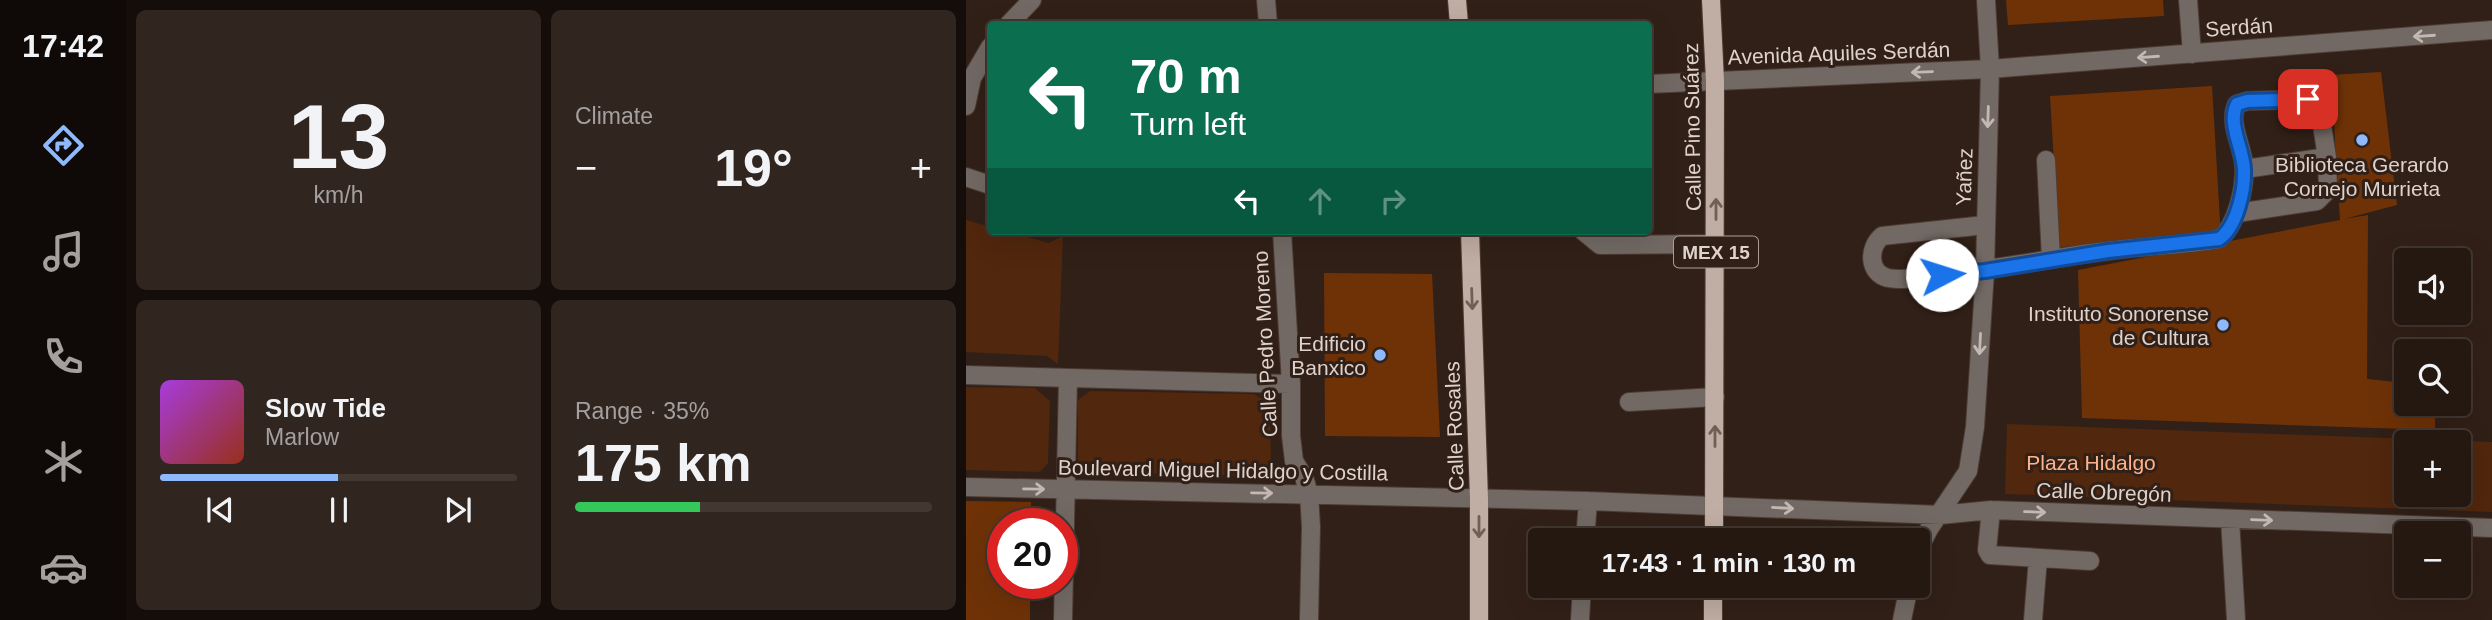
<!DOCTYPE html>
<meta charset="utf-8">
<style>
body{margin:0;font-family:Arial,sans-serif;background:#31251f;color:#f1f3f6;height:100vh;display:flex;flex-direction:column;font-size:26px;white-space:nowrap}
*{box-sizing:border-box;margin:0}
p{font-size:23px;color:#a3a09f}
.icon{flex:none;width:38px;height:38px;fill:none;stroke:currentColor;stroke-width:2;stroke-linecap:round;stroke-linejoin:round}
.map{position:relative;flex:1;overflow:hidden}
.side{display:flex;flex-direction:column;gap:10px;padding:10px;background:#140d09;width:840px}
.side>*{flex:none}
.hud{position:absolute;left:21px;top:21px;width:665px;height:214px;border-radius:7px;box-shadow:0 7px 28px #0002,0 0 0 2px #423731;background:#0b6e4f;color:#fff;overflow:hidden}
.controls{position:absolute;left:1428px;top:248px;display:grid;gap:14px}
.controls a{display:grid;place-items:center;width:77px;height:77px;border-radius:7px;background:#251811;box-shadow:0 7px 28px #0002,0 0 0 2px #423731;font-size:35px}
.speed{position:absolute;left:21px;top:508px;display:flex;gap:14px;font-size:35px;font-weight:700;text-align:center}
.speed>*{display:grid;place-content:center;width:91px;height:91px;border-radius:50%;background:#251811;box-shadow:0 7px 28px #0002,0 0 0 2px #423731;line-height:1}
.speed .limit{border:10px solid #d22;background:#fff;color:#111}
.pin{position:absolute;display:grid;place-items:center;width:60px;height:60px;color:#fff;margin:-30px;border-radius:14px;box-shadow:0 4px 10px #0006}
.me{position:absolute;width:77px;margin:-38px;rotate:85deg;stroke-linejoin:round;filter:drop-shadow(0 0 5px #0008)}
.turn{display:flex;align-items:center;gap:24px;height:147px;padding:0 28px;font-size:32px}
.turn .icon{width:91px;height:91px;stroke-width:2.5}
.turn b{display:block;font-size:49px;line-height:60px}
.lanes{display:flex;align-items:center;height:66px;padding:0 28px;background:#0003;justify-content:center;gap:35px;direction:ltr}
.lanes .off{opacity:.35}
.big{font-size:52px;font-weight:700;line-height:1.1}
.side .tile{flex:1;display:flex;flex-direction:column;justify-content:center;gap:10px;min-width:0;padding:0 24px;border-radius:10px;background:#31251f}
.side .dial{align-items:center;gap:0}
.dial b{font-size:91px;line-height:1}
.song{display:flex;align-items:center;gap:21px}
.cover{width:84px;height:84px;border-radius:10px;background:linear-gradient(135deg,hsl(280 70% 55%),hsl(10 70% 35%))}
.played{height:7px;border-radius:4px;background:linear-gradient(90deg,#8eb9fd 50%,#423731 50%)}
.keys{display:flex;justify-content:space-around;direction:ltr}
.heat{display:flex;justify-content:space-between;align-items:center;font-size:38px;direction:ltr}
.charge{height:10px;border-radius:5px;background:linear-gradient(90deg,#34c759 35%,#423731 0)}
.side .tiles{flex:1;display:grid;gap:10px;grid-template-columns:repeat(2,1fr)}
.trip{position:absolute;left:562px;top:528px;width:402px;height:70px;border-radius:7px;background:#251811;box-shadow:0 7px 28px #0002,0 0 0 2px #423731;font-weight:700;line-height:70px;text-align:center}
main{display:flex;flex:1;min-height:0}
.dock{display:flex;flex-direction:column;width:126px;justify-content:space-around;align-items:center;background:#0f0a07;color:#a3a09f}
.dock .icon{width:49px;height:49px}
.dock .on{color:#8eb9fd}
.dock b{font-size:32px;color:#f1f3f6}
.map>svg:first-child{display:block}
.green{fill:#51270d;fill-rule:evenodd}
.building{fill:#6f3207}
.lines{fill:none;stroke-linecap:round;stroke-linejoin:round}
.minor-casing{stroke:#4d3c34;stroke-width:20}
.major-casing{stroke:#4d3c34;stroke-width:20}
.minor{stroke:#726964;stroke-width:18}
.major{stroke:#c0ada3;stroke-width:18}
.oneway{stroke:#c3b8b2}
.oneway2{stroke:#715f56}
.route-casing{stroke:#114b97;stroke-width:18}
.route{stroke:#1a73e8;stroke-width:12}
.poi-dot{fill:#8eb9fd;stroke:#312017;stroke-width:2.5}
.labels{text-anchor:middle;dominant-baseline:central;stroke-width:6;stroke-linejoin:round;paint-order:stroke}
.shield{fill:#312017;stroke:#aa9d96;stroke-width:2}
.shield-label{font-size:19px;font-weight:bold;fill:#ded2cc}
.street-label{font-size:21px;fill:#ded2cc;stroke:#312017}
.poi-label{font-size:21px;fill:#ded2cc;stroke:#312017;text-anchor:end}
.park-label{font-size:21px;fill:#fdb289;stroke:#312017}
</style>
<main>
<nav class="dock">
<b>17:42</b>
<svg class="icon on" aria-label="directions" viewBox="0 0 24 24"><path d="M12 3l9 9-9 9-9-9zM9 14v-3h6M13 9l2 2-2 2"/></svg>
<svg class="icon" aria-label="music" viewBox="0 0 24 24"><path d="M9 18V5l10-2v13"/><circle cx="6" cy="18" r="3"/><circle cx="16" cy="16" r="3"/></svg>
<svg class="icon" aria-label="phone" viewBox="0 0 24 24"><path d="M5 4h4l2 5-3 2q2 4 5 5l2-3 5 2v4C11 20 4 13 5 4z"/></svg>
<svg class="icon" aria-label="climate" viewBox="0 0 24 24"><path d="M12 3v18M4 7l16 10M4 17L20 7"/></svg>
<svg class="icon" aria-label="car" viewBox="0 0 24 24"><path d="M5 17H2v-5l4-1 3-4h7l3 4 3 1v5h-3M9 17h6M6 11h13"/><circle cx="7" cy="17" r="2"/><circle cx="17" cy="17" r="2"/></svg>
</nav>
<section class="side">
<div class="tiles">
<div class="tile dial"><b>13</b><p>km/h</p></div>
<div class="tile"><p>Climate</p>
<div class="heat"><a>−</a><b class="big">19°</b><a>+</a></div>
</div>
<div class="tile">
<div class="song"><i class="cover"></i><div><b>Slow Tide</b><p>Marlow</p></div></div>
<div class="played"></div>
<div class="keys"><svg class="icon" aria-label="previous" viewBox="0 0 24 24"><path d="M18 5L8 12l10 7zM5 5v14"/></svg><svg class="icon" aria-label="pause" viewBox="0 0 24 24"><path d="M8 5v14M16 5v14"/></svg><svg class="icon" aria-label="next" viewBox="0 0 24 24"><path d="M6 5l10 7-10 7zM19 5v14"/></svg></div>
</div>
<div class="tile"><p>Range · 35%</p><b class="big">175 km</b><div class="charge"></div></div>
</div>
</section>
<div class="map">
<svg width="1526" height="620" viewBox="0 0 1526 620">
<rect width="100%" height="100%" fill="#312017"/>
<!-- green -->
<path class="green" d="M0,220L24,227V231H39L83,243L97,236L92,364L81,356L0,352Z
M0,387L69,388L84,401L82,463L74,472L0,470Z
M124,391L288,394L304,404L305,463L288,476L121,472L112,463V400Z
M1041,424L1526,442V512L1039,494ZM1440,443H1493V495H1440Z"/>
<!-- building -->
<path class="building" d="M1040,0H1197L1198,16L1042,25Z
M1415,72L1431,205L1378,219L1402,215L1401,379L1440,383V404H1469V430L1116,418L1112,270L1374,220L1365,75Z
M1246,86L1255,238L1093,247L1084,96Z
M358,273L466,274L474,437L359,436Z
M0,501L65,502V523H37V583H64V620H0Z"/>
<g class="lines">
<!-- minor casing -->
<g class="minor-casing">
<path id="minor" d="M300,0L302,24
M1222,0L1226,54
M43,24L66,0
M682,84L1024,69L1526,30
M0,106L6,78L24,47
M1080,160L1085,259
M0,177L24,185
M1271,213L1351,201L1362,190L1361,157
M1019,225L916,236C902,248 902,273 922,278C938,281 955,277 971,275C1028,270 1084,258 1141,251C1178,246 1216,245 1253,239C1270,227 1279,189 1278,168C1278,148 1261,123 1271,104L1281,101L1341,99L1348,101L1354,113L1361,157L1279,169
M316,231L325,384V436L328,461L338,477L343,494L345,527L343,620
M617,231L634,245L750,244
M0,375L325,384
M663,402L749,397
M0,487L622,501L974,515L1025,510L1526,528
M1025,510L1021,550L1024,555L1124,561
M1264,519L1270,620
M619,541L622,501
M952,550L963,529L1002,471L1009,427L1019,271L1024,69L1020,0
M97,620L102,378
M614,620L616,586
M936,620L943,586
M1067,620L1072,558"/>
</g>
<!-- major casing -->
<g class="major-casing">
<path id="major" d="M491,0L493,24
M745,0L749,81L748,541
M504,231L513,499V620
M747,620V586"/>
</g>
<!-- minor -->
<use href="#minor" class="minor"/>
<!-- major -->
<use href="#major" class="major"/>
</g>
<!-- one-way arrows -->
<defs><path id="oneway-shaft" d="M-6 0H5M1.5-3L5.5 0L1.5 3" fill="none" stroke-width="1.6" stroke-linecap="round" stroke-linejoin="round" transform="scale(1.75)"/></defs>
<g class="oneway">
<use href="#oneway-shaft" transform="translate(1458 36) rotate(176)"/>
<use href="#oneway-shaft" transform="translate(1182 57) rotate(176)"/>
<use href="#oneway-shaft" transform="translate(956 72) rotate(178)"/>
<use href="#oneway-shaft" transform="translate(1022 117) rotate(92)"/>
<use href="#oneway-shaft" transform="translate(1014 344) rotate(93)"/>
<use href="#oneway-shaft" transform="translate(68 489) rotate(1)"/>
<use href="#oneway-shaft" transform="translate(296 493) rotate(1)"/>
<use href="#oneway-shaft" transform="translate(817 508) rotate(3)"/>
<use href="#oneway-shaft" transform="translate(1069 512) rotate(2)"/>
<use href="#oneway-shaft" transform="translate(1296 520) rotate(2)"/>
</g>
<g class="oneway2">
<use href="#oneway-shaft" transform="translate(750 209) rotate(-90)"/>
<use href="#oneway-shaft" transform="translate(506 299) rotate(88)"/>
<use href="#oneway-shaft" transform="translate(749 436) rotate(-90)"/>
<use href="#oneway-shaft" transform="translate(513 527) rotate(90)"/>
</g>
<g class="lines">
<!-- route casing -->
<g class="route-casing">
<path id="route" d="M976,275L1019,271L1142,251L1253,239C1271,227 1279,189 1278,169C1277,148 1261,123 1271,104L1281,101L1342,99"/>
</g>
<!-- route -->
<use href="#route" class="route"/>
</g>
<!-- markers -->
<g class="poi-dot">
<circle cx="1396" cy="140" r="7"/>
<circle cx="1257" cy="325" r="7"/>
<circle cx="414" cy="355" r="7"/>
</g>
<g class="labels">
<!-- shield labels -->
<rect class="shield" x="708" y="236.5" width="84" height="31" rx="5"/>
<g class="shield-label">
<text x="750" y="252">MEX 15</text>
</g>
<!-- street labels -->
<g class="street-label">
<text transform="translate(1273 27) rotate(-4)">Serdán</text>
<text transform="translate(873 53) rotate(-2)">Avenida Aquiles Serdán</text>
<text transform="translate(726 127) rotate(-91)">Calle Pino Suárez</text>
<text transform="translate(998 177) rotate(-88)">Yañez</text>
<text transform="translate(299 344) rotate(-93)">Calle Pedro Moreno</text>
<text transform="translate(488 426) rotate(-92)">Calle Rosales</text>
<text transform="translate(257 470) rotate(1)">Boulevard Miguel Hidalgo y Costilla</text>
<text transform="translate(1138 492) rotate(2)">Calle Obregón</text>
</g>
<!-- poi labels -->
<g class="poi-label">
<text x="1396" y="164" text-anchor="middle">Biblioteca Gerardo<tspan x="1396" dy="24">Cornejo Murrieta</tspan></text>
<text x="1243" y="313">Instituto Sonorense<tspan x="1243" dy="24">de Cultura</tspan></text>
<text x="400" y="343">Edificio<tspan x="400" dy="24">Banxico</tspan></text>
</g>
<!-- park labels -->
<g class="park-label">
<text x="1125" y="462">Plaza Hidalgo</text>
</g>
</g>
</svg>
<div class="controls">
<a><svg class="icon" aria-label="sound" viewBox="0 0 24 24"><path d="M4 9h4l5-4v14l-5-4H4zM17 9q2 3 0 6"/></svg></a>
<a><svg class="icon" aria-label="search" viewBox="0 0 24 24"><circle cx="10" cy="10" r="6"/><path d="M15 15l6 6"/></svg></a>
<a>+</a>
<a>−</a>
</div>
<div class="speed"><div class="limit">20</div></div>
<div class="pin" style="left:1342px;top:99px;background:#d93025"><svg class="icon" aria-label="arrive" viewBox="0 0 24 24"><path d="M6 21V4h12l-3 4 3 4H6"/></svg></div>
<svg class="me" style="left:976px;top:275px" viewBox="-20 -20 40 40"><circle r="19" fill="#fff"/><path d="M0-13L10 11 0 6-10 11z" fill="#1a73e8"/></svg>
<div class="trip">17:43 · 1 min · 130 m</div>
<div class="hud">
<div class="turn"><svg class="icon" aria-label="left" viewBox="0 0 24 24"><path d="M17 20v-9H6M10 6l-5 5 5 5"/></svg><div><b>70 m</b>Turn left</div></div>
<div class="lanes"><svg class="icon" aria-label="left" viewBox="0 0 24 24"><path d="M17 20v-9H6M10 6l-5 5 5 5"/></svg><svg class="icon off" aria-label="ahead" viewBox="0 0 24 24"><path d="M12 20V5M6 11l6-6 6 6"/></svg><svg class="icon off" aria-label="right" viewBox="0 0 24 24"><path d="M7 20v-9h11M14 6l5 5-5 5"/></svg></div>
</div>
</div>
</main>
